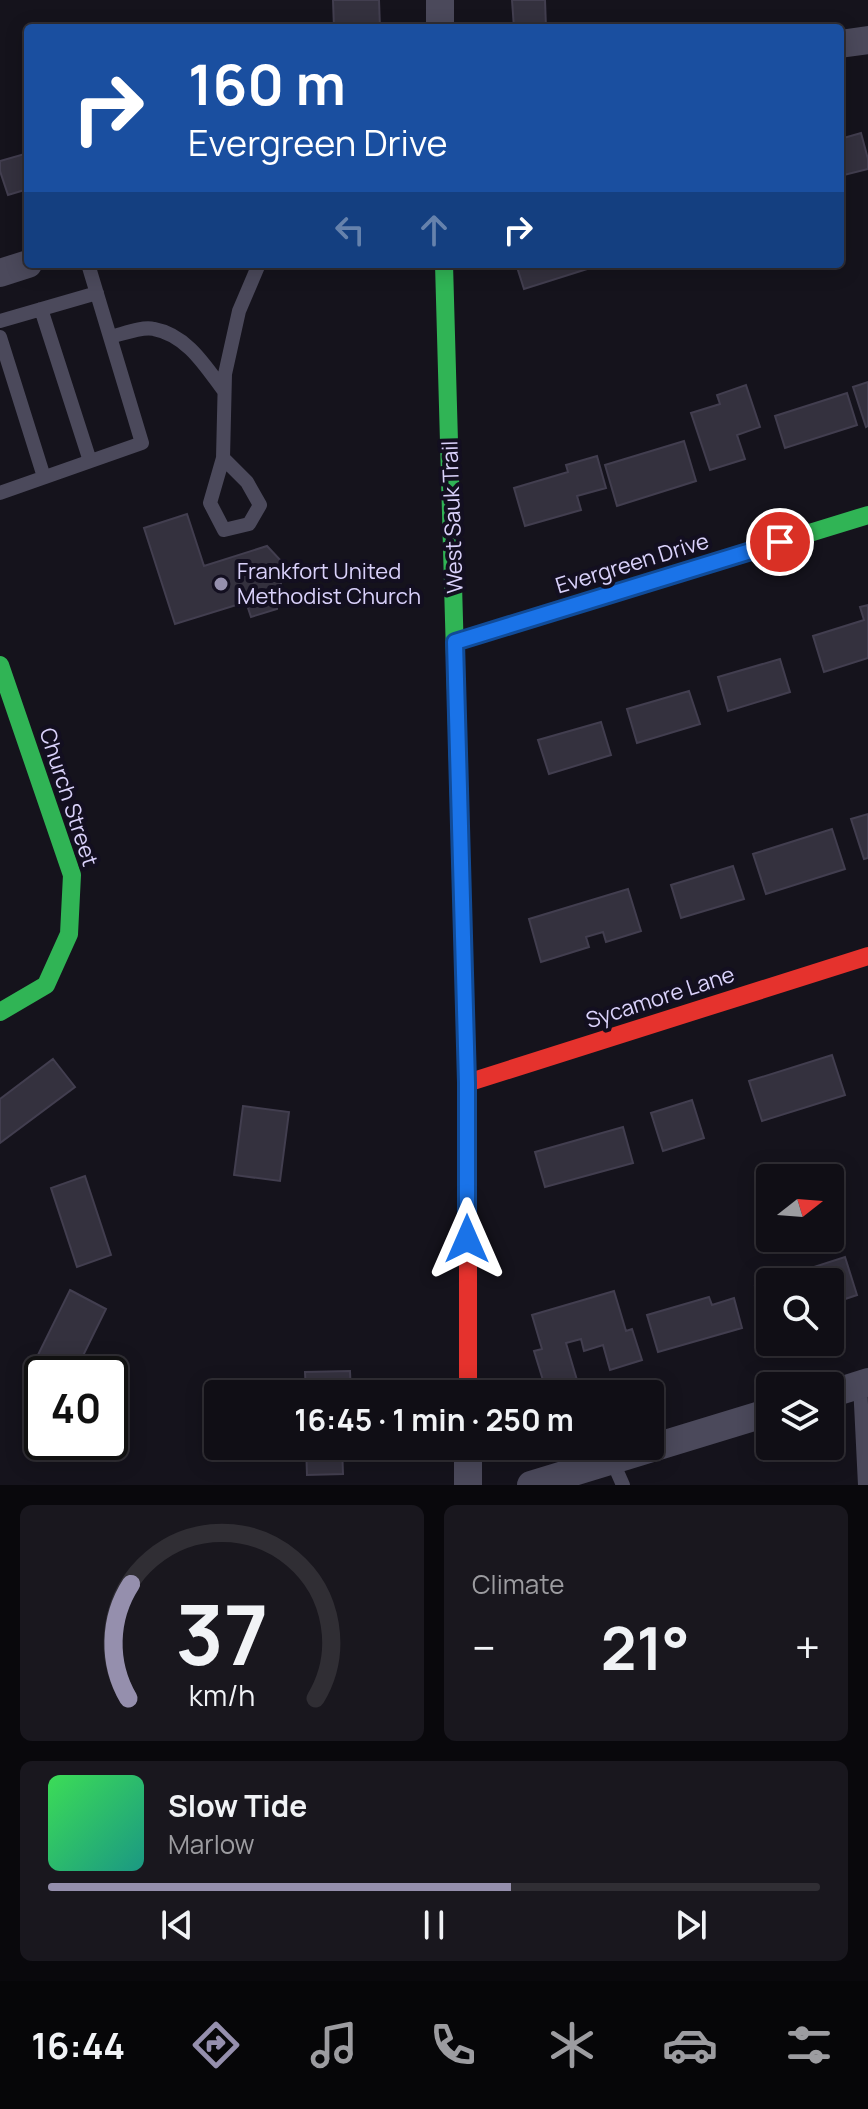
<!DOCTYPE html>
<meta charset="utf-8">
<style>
body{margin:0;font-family:Manrope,sans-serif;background:#19171e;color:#f1f3f6;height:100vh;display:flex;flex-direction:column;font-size:30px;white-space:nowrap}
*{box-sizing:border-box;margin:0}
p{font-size:26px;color:#9c9ca0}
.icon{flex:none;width:44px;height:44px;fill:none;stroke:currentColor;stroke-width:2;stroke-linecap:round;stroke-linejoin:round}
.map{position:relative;height:1485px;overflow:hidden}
.side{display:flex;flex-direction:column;gap:20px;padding:20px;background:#09080c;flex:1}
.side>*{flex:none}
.top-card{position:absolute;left:24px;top:24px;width:820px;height:244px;border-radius:8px;box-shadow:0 4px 20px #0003,0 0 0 2px #302e34;background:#1a4fa0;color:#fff;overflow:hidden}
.needle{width:52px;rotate:73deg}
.tools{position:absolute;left:756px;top:1164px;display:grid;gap:16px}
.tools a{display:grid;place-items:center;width:88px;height:88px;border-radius:8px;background:#100e15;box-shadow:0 4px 20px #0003,0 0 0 2px #302e34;font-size:40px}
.speed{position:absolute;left:24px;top:1356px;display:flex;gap:16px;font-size:40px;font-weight:700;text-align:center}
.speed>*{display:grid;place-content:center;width:104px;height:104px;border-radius:50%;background:#100e15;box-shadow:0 4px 20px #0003,0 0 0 2px #302e34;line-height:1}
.speed .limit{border:4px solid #111;border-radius:12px;background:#fff;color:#111}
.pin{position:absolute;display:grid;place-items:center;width:68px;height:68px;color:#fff;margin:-34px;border:4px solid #fff;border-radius:50%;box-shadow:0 2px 8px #0007}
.me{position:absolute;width:88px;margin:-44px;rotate:0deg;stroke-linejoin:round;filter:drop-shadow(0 0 6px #0008)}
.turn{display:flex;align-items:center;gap:28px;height:168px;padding:0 32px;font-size:36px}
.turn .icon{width:104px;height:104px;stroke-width:2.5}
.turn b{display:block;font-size:56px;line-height:68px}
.lanes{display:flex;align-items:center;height:76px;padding:0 32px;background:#0003;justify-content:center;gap:40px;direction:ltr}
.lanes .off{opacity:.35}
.big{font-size:60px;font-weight:700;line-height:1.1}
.side .tile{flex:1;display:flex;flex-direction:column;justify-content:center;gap:12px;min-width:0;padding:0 28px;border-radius:12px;background:#19171e}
.side .dial{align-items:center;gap:0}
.dial svg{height:208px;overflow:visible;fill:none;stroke:#302e34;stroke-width:7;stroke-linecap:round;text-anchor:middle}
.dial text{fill:#f1f3f6;stroke:none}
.song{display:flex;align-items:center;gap:24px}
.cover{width:96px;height:96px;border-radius:12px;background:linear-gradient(135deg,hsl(130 70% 55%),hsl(170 70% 35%))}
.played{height:8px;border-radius:4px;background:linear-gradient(90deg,#958fad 60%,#302e34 60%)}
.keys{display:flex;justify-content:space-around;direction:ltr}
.heat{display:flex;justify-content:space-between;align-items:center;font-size:44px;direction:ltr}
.side .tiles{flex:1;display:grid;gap:20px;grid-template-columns:1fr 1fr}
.tile:last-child{grid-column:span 2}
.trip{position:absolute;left:204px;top:1380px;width:460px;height:80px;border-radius:8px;background:#100e15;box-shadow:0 4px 20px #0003,0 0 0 2px #302e34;font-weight:700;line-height:80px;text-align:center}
.tab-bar{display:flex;height:128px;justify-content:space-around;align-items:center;background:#060608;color:#9c9ca0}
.tab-bar .icon{width:56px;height:56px}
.tab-bar .active{color:#958fad}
.tab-bar b{font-size:36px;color:#f1f3f6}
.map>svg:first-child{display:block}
.building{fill:#34313e;stroke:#423e4f;stroke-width:2}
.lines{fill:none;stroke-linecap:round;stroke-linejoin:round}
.lane{stroke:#4b495b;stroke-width:14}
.street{stroke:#4b495b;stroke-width:28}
.fast{stroke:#30b455;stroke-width:18}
.jam{stroke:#e5322d;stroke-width:18}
.route-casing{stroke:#114b97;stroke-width:20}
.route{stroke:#1a73e8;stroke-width:14}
.poi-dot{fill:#958fad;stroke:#130f20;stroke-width:3}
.labels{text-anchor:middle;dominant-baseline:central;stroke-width:8;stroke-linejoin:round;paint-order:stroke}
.street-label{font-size:22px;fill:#dad2fb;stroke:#130f20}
.poi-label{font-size:22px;fill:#dad2fb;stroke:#130f20;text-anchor:start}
</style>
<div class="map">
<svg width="868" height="1485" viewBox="0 0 868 1485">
<rect width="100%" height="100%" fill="#15131c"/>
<!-- building -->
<path class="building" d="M333,0H379L380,28H334Z
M512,0H545L546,28H514Z
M861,133L868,159V169L840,176V139Z
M28,153V189L8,195L0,171V161Z
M516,264H603L524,289Z
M868,382V426L866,427L853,387Z
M746,385L760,427L737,435L745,459L710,470L691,413L720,404L717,395Z
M847,393L857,425L785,448L775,416Z
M684,441L696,481L617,506L605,465Z
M597,456L606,488L577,496L581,510L525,526L514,488L568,472L566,465Z
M187,514L204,566L267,546L284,564L277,609L251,617L246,602L175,624L144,528Z
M868,605V658L824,672L813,636L864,620L860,607Z
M780,659L790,692L728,711L718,677Z
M689,691L700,724L637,743L627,709Z
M601,722L611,755L549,774L538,740Z
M868,814V858L864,859L851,819Z
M832,829L845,869L766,894L753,854Z
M733,866L744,899L681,918L671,885Z
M628,889L641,931L606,942L603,932L586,937L589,947L541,962L529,919Z
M832,1055L845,1095L762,1121L749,1081Z
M53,1059L75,1087L0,1143V1099Z
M692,1100L704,1138L663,1151L651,1113Z
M243,1106L289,1112L280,1181L234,1175Z
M623,1127L633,1163L545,1187L535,1152Z
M85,1176L111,1255L77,1267L51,1188Z
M845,1257L857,1295L830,1304V1282H770V1323L767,1324L755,1286Z
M70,1290L106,1309L74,1374H51L33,1365Z
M614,1291L626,1331L632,1329L642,1360L610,1370L603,1345L584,1351L581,1339L566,1343L577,1380L546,1390L534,1351L542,1349L532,1315Z
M709,1297L712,1305L734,1298L742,1328L658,1352L647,1315Z
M350,1371L351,1394H306L305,1372Z
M306,1446H342L343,1474L307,1475Z"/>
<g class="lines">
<!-- lane -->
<path class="lane" d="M41,309L90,461
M0,321L97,293
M0,337L44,477
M110,337C123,334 142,326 154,329C187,335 206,367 224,391
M223,458L247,482L260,505L249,524L224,530L210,503L223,458L225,374L239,311L259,264
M0,493L142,443L88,264
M860,1384L865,1485
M612,1460L623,1485"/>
<!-- street -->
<path class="street" d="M440,0V28
M840,44L868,40
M0,273L28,264
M830,1394L868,1382
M468,1446V1485
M531,1485L770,1412"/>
<!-- fast -->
<path class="fast" d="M444,264L467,1083L468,1245
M455,642L868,515
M0,665L72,875L69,934L46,985L0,1012"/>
<!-- jam -->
<path class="jam" d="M467,1083L868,956
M468,1245V1394"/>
</g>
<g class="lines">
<!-- route casing -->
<g class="route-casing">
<path id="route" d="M467,1239V1083L455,642L780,542"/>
</g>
<!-- route -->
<use href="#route" class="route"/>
</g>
<!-- markers -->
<circle class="poi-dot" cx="221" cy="584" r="8"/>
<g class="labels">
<!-- street labels -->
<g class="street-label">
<text transform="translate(452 517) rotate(-92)">West Sauk Trail</text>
<text transform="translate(632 563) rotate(-17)">Evergreen Drive</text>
<text transform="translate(69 797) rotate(72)">Church Street</text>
<text transform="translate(660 997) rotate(-18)">Sycamore Lane</text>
</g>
<!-- poi labels -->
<g class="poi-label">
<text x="237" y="571">Frankfort United<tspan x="237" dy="25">Methodist Church</tspan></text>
</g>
</g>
</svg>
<div class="tools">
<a><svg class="needle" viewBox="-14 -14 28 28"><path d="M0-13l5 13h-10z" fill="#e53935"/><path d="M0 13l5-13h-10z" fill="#9c9ca0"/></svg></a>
<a><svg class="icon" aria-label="search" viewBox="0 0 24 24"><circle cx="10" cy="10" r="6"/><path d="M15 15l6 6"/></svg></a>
<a><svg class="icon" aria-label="layers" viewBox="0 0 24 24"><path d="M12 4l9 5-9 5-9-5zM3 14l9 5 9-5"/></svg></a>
</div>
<div class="speed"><div class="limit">40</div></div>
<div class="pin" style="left:780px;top:542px;background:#d93025"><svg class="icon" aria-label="arrive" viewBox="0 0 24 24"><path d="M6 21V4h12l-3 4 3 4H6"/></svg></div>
<svg class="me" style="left:467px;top:1239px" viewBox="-20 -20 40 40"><path d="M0-17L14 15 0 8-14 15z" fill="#1a73e8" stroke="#fff" stroke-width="4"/></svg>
<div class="trip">16:45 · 1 min · 250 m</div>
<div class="top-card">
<div class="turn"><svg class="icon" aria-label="right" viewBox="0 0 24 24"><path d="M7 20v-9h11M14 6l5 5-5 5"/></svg><div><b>160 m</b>Evergreen Drive</div></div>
<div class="lanes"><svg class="icon off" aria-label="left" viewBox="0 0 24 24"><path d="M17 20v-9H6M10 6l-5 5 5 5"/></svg><svg class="icon off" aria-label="ahead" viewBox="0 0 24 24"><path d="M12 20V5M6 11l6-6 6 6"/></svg><svg class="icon" aria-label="right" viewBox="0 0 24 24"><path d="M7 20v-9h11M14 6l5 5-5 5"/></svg></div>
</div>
</div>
<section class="side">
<div class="tiles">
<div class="tile dial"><svg viewBox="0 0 100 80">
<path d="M14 69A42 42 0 1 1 86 69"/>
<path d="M14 69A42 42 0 0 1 15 25" stroke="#958fad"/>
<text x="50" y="56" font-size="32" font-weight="700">37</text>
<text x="50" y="72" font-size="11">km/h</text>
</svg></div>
<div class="tile"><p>Climate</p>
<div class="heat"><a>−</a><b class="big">21°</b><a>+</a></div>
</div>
<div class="tile">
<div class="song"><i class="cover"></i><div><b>Slow Tide</b><p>Marlow</p></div></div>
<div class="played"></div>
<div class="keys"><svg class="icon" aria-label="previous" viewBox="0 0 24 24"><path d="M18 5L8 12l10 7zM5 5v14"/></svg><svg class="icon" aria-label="pause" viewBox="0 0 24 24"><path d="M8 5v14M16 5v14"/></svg><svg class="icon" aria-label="next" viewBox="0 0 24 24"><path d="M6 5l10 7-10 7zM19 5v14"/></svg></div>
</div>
</div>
</section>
<nav class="tab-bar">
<b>16:44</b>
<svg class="icon active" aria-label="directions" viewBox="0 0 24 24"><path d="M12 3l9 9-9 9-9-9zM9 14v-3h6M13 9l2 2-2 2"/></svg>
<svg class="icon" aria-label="music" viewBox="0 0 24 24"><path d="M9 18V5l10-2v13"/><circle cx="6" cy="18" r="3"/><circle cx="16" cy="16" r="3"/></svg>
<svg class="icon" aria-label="phone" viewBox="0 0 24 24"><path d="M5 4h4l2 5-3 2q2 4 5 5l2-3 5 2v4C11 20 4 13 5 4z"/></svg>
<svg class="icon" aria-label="climate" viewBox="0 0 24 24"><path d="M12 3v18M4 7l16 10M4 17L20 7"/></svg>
<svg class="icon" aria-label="car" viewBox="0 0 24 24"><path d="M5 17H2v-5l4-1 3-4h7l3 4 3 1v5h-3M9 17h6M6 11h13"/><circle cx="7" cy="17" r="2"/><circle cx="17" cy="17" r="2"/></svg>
<svg class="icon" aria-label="filters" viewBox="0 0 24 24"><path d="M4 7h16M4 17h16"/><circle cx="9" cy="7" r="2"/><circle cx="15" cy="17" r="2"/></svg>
</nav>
